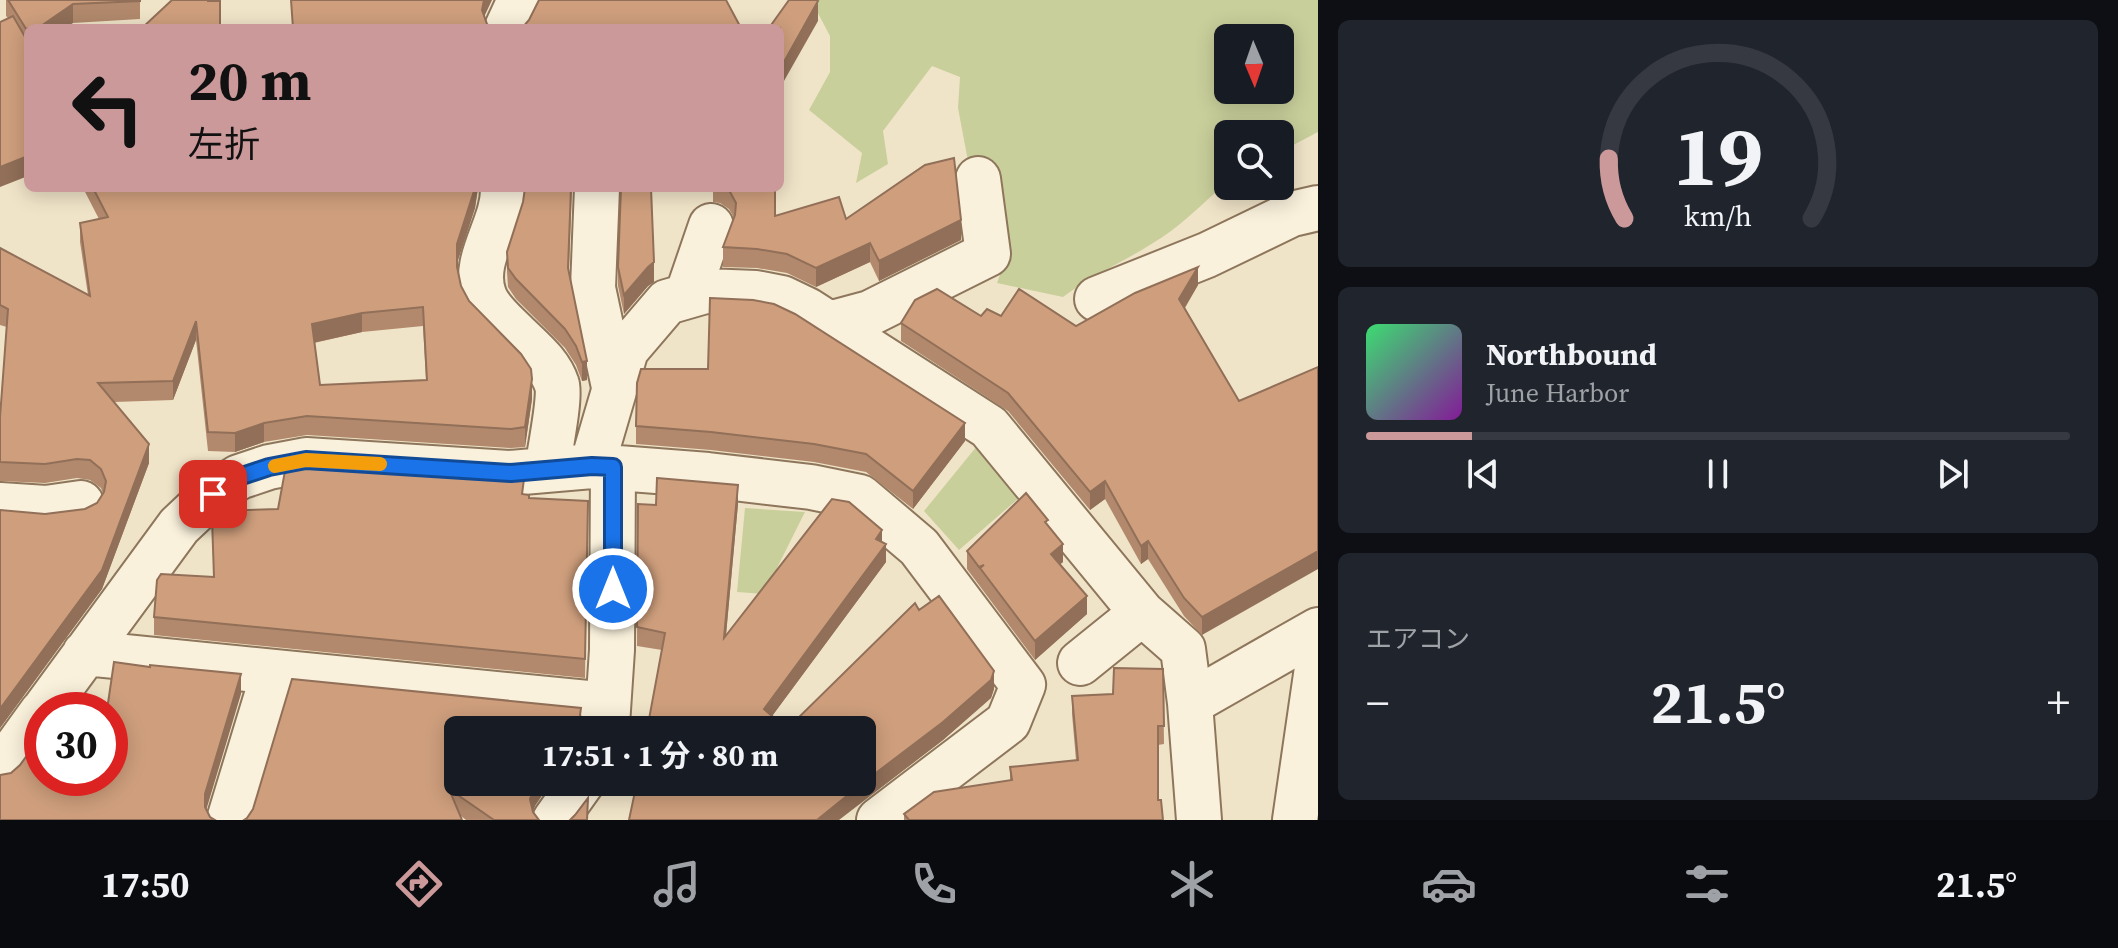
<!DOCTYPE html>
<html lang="ja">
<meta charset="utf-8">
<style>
body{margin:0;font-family:"Source Serif 4","Noto Sans JP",serif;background:#20242c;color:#f1f3f6;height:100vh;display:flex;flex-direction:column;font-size:30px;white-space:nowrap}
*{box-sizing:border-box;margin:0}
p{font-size:26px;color:#9ea1a6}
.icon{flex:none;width:44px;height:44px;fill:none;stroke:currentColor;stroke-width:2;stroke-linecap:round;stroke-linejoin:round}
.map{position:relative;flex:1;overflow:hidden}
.details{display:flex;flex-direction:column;gap:20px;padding:20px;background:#0d0f14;width:800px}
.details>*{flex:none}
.hud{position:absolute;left:24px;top:24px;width:760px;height:168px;border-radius:12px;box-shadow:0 4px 20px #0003;background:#cc999b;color:#111;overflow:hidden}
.needle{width:52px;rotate:178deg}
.fabs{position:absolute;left:1214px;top:24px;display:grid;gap:16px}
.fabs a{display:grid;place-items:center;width:80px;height:80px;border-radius:12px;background:#171b24;box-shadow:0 4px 20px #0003;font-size:40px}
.speed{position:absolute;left:24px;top:692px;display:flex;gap:16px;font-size:40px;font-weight:700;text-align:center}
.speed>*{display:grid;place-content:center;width:104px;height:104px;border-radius:50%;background:#171b24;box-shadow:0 4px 20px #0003;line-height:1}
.speed .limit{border:12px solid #d22;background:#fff;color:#111}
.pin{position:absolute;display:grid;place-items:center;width:68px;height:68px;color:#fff;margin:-34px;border-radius:16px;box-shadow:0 4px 12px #0006}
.me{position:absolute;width:88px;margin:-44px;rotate:0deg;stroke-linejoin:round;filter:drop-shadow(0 0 6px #0008)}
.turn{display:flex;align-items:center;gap:28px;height:168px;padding:0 32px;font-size:36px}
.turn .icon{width:104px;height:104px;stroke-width:2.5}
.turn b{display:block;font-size:56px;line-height:68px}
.big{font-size:60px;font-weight:700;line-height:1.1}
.details .tile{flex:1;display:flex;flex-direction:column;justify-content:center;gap:12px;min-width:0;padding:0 28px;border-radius:12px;background:#20242c}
.details .dial{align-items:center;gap:0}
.dial svg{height:208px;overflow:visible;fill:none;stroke:#363941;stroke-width:7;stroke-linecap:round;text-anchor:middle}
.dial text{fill:#f1f3f6;stroke:none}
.song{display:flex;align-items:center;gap:24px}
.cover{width:96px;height:96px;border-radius:12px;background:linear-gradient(135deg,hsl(140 70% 55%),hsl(290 70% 35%))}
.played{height:8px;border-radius:4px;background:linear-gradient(90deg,#cc999b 15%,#363941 15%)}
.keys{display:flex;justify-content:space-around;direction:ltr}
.heat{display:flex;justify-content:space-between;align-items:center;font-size:44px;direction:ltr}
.trip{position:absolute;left:444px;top:716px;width:432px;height:80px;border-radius:12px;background:#171b24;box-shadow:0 4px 20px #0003;font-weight:700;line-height:80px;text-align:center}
.dock{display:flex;height:128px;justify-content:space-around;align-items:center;background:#090b0e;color:#9ea1a6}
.dock .icon{width:56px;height:56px}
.dock .on{color:#cc999b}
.dock b{font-size:36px;color:#f1f3f6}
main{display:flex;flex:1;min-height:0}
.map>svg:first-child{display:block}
.green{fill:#c9cf9b;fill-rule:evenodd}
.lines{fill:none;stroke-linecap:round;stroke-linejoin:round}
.minor-casing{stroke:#8d765c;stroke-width:48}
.minor{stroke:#faf1dc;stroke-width:44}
.wall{fill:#b2896c;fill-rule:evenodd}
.shaded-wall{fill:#916f58}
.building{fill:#cf9f7d;stroke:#916f58;stroke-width:2;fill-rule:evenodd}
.route-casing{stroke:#114b97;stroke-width:20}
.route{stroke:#1a73e8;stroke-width:14}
.slow{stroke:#f59e0b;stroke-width:14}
</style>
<main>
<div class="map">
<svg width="1318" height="820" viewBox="0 0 1318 820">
<rect width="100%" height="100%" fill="#f0e4c8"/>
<!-- green -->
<path class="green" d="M811,0H1318V132L1280,152V134H1228V181C1209,198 1191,216 1171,231C1137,256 1096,272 1063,297L997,283L1005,260L995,250L991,162L968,161L958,108L960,77L932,66L883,131L888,164L856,183L862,153L809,110L830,72V36ZM1228,38H1280V90H1228Z
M977,446L1019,498L959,550L924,511Z
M745,508L805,512L764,594L737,592Z"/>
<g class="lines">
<!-- minor casing -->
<g class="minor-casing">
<path id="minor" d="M507,28L520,0
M503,188C504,225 471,259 484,295C489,310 504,322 515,333C531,349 550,363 557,385C561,395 549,455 547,470
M597,188L593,288L614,387
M687,296L711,226
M1097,299L1207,255L1292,214L1318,208
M829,324L870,313L988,254L978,179
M592,466L626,350L667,302L705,291L756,293L782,298L807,310L989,427L1142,613L1183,649L1190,703L1199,820
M0,505L46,508L81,503
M85,653L608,705
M1080,663L1142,613
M1190,703L1318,630
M44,710L179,526L213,494L239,477L269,467L306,460L511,473L592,466L708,475L811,487L860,497L919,547L1023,685L1008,722L879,820
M605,730L607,725L612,650L613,467
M0,770L42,712
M229,820L274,672
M555,820L582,782
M1295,820L1318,661"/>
</g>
<!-- minor -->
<use href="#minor" class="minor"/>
</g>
<!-- wall -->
<path class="wall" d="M6,0H140V19L73,23L28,28V176L8,18L6,16Z
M83,188H478L475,208L457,263V269L461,286L469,301L532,399L525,447L511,448L307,435L264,442L235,452L208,451L196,340L173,400L114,402L149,463L102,589L0,728V510L45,514L85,509L97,503L103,494L101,488L90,480L77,478L45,483L0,481V417L7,327L0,325V248L88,295L80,242V223L99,219ZM423,326L426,380L320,385L314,343L362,332Z
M572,188L569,271L587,380L582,381L576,365L565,348L516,299L508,287L507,272V252L523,202Z
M713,188H776L775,216L846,219L961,240L879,281L870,262L816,287L787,273L757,268L723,267V247L734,218L729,209L720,203L713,202Z
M618,267L654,282L648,286L624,314L618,286Z
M1198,285L1185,308L1239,401L1202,635L1184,616L1148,559L1141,564L1105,499L1090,510L1008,411L901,341V323L981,316H1001L1076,326Z
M636,426L965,441L913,509L866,472L814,462L711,450L636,444Z
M524,495L529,498L588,501L585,678L154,635V617L213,577L216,511L278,509Z
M638,504H738L726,636L882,542L886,562L772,716L787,729L919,610L994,689L991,698L943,740L864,800L647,730L662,650L637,646Z
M1048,526L1063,562L1060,564L1087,614L1035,660L967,569V551Z
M1163,669L1164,744L1158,745V800L1163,820H904V814L1010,780V767L1076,760L1072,714V696L1113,694Z
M458,730L535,806L533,811L539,820H466L461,816L244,820Z"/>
<!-- shaded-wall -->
<path class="shaded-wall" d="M484,0H492L484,17L482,10Z
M818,1V21L780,88V69Z
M73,4V23L65,28H38Z
M28,156V176L0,187V167Z
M475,188H478L475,208L457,263V244Z
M961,220V240L879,281V261Z
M870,243V262L816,287V268Z
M654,262V282L648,286L624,314V295L648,267Z
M1198,267V285L1179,317V299Z
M362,313V332L312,343V324Z
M196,321V340L173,400V381Z
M587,361V380L582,381V362Z
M532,379V399L525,447V427Z
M264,423V442L235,452V433Z
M965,423V441L913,509V491Z
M149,444V463L102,589L0,728V709Z
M1105,481V499L1090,510V492Z
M738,485V504L724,656V638Z
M882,530V549L876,539Z
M1148,541V559L1141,564V546Z
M886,544V562L764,727V709Z
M1063,544V562L1051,572V554Z
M1318,551V569L1202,635V617Z
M1087,596V614L1035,660V641Z
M994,671V689L991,698L943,740L839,820H817Z
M241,674V694L205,814V794Z
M538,782H551L535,806L530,818V799L535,786Z"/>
<!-- building -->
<path class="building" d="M8,0H140V1L73,4L38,28H28V32Z
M172,0H208V1H220V28H142Z
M291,0H484L482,10L487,24L492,28H293Z
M539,0H726L741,28H522L529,20Z
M789,0H816L818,1L780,69V28H769Z
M13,16L28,42V156L0,167V22Z
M954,158L961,220L879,261L870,243L816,268L787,254L757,249L723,247L735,215L736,203L729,190L727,188H775V216L839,197L846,219L925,165Z
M93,188H475L457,244V267L461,286L469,301L521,354L531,369L532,379L525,427L511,429L307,416L264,423L235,433L208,432L196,321L173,381L98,383L149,444L102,570L0,709V510L45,514L85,509L97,503L104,492L106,481L101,469L90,460L77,459L45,464L0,462V417L8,309L0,305V248L90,296L80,223L108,217ZM423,307L427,380L320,385L312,324L362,313Z
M525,188H571L568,268L587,361L582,362L576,346L565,329L516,279L508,268L507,252L523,202Z
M621,188H651L654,262L648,267L624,295L618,267Z
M1198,267L1179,299L1239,401L1318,367V551L1202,617L1184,598L1148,541L1141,546L1105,481L1090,492L1008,393L901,323L915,300L937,289L981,316L987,309L1001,316L1019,289L1076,326L1135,293Z
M710,298L753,300L774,304L795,314L965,423L913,491L866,454L814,444L711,432L636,426L637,383L641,369H708Z
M308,467L510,480L524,479L522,494L529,495V498L588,501L585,659L154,617L157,580L161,574L214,577L212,519L218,525L216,511L278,509L285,471Z
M657,478L738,485L724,638L832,499L849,502L882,530L876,539L886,544L764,709L787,729L915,603L919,610L939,596L994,671L991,680L943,722L864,782L817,820H629L637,782H862V730H647L665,633L637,627L638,504L656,505Z
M1026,493L1048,520L1045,522L1063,544L1051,554L1087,596L1035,641L980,568L984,565L979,567L967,551Z
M114,662L150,667V665L241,674L205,794V807L210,817L215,820H0V775L11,773L20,765L42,735V778H110V710H107Z
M1114,668L1163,669L1164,726H1158V800H1161L1163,820H909L904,814L934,792L1012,780L1010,767L1078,760L1072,696L1113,694Z
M292,679L581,708L580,715L585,726L590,730H458V782H538L535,786L530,799L533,812L539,820H494L449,789L462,820H244L247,818L253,809Z
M588,798L587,820H570L575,815Z"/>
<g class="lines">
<!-- route casing -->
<g class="route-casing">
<path id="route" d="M213,494L239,477L269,467L306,460L511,473L592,466L613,467V589"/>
</g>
<!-- route -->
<use href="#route" class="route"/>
<!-- slow -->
<path class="slow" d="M275,466L306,460L380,464"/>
</g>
</svg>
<div class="fabs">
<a><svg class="needle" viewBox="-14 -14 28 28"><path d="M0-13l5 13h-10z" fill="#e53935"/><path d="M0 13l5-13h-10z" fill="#9ea1a6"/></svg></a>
<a><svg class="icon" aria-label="search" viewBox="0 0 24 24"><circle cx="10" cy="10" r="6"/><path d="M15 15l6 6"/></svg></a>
</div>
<div class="speed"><div class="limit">30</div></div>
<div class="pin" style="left:213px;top:494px;background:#d93025"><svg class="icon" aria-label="arrive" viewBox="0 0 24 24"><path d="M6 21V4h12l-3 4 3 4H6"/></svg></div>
<svg class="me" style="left:613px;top:589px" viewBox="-20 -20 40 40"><circle r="17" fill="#1a73e8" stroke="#fff" stroke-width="3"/><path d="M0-11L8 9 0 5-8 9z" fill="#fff"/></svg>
<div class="trip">17:51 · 1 分 · 80 m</div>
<div class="hud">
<div class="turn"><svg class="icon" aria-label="left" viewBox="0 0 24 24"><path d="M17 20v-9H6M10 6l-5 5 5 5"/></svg><div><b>20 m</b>左折</div></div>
</div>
</div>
<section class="details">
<div class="tile dial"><svg viewBox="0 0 100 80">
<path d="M14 69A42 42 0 1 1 86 69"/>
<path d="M14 69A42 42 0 0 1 8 46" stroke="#cc999b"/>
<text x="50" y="56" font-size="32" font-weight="700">19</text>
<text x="50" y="72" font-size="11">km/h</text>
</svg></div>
<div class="tile">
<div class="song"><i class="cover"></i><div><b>Northbound</b><p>June Harbor</p></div></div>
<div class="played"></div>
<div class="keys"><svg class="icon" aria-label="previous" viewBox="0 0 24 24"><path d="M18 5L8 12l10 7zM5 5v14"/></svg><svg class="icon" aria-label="pause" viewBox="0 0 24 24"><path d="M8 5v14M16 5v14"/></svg><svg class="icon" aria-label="next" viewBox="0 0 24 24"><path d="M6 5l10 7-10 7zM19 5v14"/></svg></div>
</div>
<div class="tile"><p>エアコン</p>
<div class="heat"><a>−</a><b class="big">21.5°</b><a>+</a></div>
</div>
</section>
</main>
<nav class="dock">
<b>17:50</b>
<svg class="icon on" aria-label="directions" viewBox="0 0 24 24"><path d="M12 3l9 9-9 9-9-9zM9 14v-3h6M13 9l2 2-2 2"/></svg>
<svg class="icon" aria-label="music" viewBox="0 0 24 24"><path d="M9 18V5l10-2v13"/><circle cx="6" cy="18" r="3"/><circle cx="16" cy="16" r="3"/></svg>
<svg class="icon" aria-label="phone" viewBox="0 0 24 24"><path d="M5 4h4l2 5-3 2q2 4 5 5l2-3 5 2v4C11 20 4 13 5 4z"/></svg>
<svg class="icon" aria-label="climate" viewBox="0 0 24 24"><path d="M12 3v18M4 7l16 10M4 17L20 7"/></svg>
<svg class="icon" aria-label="car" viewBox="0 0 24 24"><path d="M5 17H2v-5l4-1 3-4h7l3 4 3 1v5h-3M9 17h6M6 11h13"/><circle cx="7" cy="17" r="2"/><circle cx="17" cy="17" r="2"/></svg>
<svg class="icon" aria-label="filters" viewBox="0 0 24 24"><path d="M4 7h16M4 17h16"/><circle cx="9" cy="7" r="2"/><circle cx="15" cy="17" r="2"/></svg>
<b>21.5°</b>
</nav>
